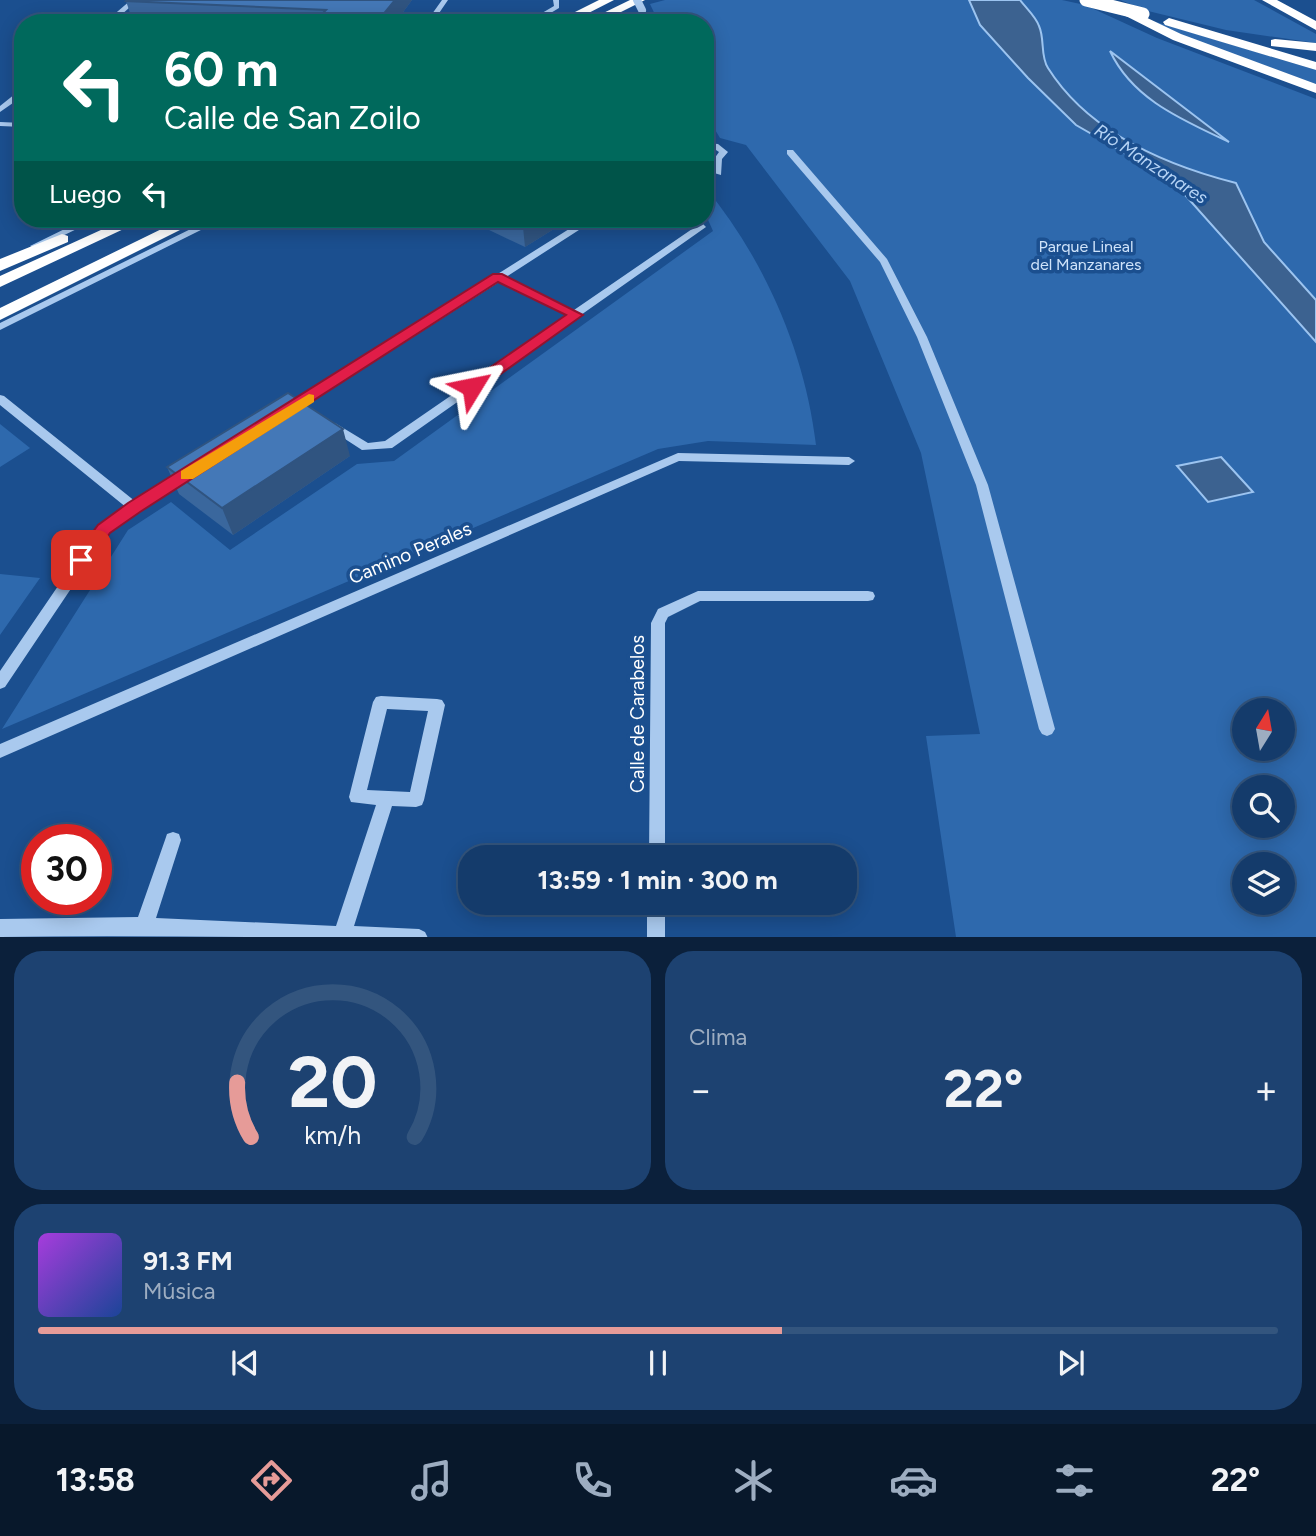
<!DOCTYPE html>
<html lang="es">
<meta charset="utf-8">
<style>
body{margin:0;font-family:Figtree,sans-serif;background:#1d4271;color:#f1f3f6;height:100vh;display:flex;flex-direction:column;font-size:26px;white-space:nowrap}
*{box-sizing:border-box;margin:0}
p{font-size:23px;color:#9dadc1}
.icon{flex:none;width:38px;height:38px;fill:none;stroke:currentColor;stroke-width:2;stroke-linecap:round;stroke-linejoin:round}
.map{position:relative;height:937px;overflow:hidden}
.drawer{display:flex;flex-direction:column;gap:14px;padding:14px;background:#0b203b;flex:1}
.drawer>*{flex:none}
.guide{position:absolute;left:14px;top:14px;width:700px;height:214px;border-radius:28px;box-shadow:0 4px 18px #0003,0 0 0 2px #33557e;background:#00695c;color:#fff;overflow:hidden}
.needle{width:46px;rotate:11deg}
.fabs{position:absolute;left:1232px;top:698px;display:grid;gap:14px}
.fabs a{display:grid;place-items:center;width:63px;height:63px;border-radius:50%;background:#143b6b;box-shadow:0 4px 18px #0003,0 0 0 2px #33557e;font-size:35px}
.speed{position:absolute;left:21px;top:824px;display:flex;gap:14px;font-size:35px;font-weight:700;text-align:center}
.speed>*{display:grid;place-content:center;width:91px;height:91px;border-radius:50%;background:#143b6b;box-shadow:0 4px 18px #0003,0 0 0 2px #33557e;line-height:1}
.speed .limit{border:10px solid #d22;background:#fff;color:#111}
.pin{position:absolute;display:grid;place-items:center;width:60px;height:60px;color:#fff;margin:-30px;border-radius:14px;box-shadow:0 4px 10px #0006}
.me{position:absolute;width:77px;margin:-38px;rotate:55deg;stroke-linejoin:round;filter:drop-shadow(0 0 5px #0008)}
.turn{display:flex;align-items:center;gap:24px;height:147px;padding:0 35px;font-size:32px}
.turn .icon{width:91px;height:91px;stroke-width:2.5}
.turn b{display:block;font-size:49px;line-height:60px}
.then{display:flex;align-items:center;height:66px;padding:0 35px;background:#0003;gap:14px;font-size:26px}
.big{font-size:52px;font-weight:700;line-height:1.1}
.drawer .card{flex:1;display:flex;flex-direction:column;justify-content:center;gap:10px;min-width:0;padding:0 24px;border-radius:28px;background:#1d4271}
.drawer .dial{align-items:center;gap:0}
.dial svg{height:182px;overflow:visible;fill:none;stroke:#33557e;stroke-width:7;stroke-linecap:round;text-anchor:middle}
.dial text{fill:#f1f3f6;stroke:none}
.song{display:flex;align-items:center;gap:21px}
.cover{width:84px;height:84px;border-radius:10px;background:linear-gradient(135deg,hsl(280 70% 55%),hsl(220 70% 35%))}
.played{height:7px;border-radius:4px;background:linear-gradient(90deg,#e69b98 60%,#33557e 60%)}
.keys{display:flex;justify-content:space-around;direction:ltr}
.heat{display:flex;justify-content:space-between;align-items:center;font-size:38px;direction:ltr}
.drawer .tiles{flex:1;display:grid;gap:14px;grid-template-columns:1fr 1fr}
.card:last-child{grid-column:span 2}
.trip{position:absolute;left:458px;top:845px;width:399px;height:70px;border-radius:28px;background:#143b6b;box-shadow:0 4px 18px #0003,0 0 0 2px #33557e;font-weight:700;line-height:70px;text-align:center}
.menu{display:flex;height:112px;justify-content:space-around;align-items:center;background:#08182b;color:#9dadc1}
.menu .icon{width:49px;height:49px}
.menu .selected{color:#e69b98}
.menu b{font-size:32px;color:#f1f3f6}
.map>svg:first-child{display:block}
.green{fill:#2e69ad;fill-rule:evenodd}
.water{fill:#3c6290;stroke:#9cc4f0;stroke-width:2}
.lines{fill:none;stroke-linecap:round;stroke-linejoin:round}
.minor{fill:#a9c9ee;fill-rule:evenodd}
.highway{fill:#fff;fill-rule:evenodd}
.minor-bridge{stroke:#a9c9ee;stroke-width:8}
.highway-bridge{stroke:#fff;stroke-width:13}
.wall{fill:#3a679d}
.shaded-wall{fill:#305480}
.building{fill:#4478b7;stroke:#305480;stroke-width:2}
.route{fill:#e11d48;stroke:#92132f;stroke-width:2}
.slow{fill:#f59e0b}
.labels{text-anchor:middle;dominant-baseline:central;stroke-width:7;stroke-linejoin:round;paint-order:stroke}
.far-park-label{font-size:16px;fill:#cfe3fa;stroke:#1b4f8f}
.far-water-label{font-size:18px;font-style:italic;fill:#b5d3f5;stroke:#1b4f8f}
.street-label{font-size:19px;fill:#fff;stroke:#1b4f8f}
</style>
<div class="map">
<svg width="1316" height="938" viewBox="0 0 1316 938">
<rect width="100%" height="100%" fill="#1b4f8f"/>
<!-- green -->
<path class="green" d="M665,0H1062L1085,5L1157,38L1316,99V937H956L926,736L980,734L921,453L850,281L746,145L720,138L705,113V23H659L650,4ZM1244,710H1283V749H1244ZM1244,788H1283V826H1244ZM1244,864H1283V903H1244Z
M1120,0H1254L1316,34V43L1226,30L1148,11Z
M1153,21L1316,70V84L1189,38Z
M705,187C765,260 805,352 816,445L708,441L658,449L2,729L128,530L171,502L230,550L357,464L394,461L713,231L705,213Z
M0,424L30,448L0,467Z
M0,574L40,578L0,635Z"/>
<!-- water -->
<path class="water" d="M969,0H1020C1026,8 1036,17 1039,26C1045,39 1040,56 1048,68C1089,133 1165,165 1236,183L1264,242L1316,300V342L1178,187L1149,167L1076,125L1028,78L980,25Z
M1110,51L1229,142C1183,120 1133,100 1110,51Z
M1221,457L1253,492L1208,502L1177,466Z"/>
<g class="lines">
<!-- minor -->
<path class="minor" d="M131,0H138L112,23H104Z
M442,0H448L435,19L458,23L428,22L427,21Z
M553,0H559V8L534,23H525L554,6Z
M642,8L645,10L650,23H643L639,10Z
M20,90H23V96L0,112V106Z
M0,122L23,123V127L0,126Z
M705,143L718,144L728,152L722,159L721,175L714,173V159L719,152L713,148H705Z
M787,150H793L887,259L927,337L988,485L1055,729L1052,734L1047,736L1042,734L1039,729L976,485L917,337L880,262L787,154Z
M85,219H97L38,248L35,249L30,246Z
M211,219H223L0,330V323Z
M585,219H596L506,277L574,310L695,227L689,219H698L706,227L392,448L362,450L325,426L327,423H335L368,443L385,441L568,315L499,282L294,413H286L284,410L286,407Z
M0,395L4,396L136,502L185,471L189,470L195,474L109,532L5,687L0,689V671L99,526L127,508L0,405Z
M678,453L849,457L855,461L849,465L679,461L0,758V744Z
M698,591H868L873,592L875,596L873,600L868,601H700L668,617L665,623V858H649L651,623L658,609Z
M381,696L437,699L442,700L445,705L424,800L422,805L416,807L392,806L354,926L419,929L425,932L428,938C285,938 143,935 0,937V919L138,917L165,840L167,834L173,832L179,834L181,840L156,918L336,926L376,805L351,802L349,797L373,702L376,697ZM387,709L428,711L410,792L367,790Z
M647,903H665V938H647Z"/>
<!-- highway -->
<path class="highway" d="M599,0H614L569,23H553Z
M630,0H645L599,23L589,20Z
M1262,0H1277L1316,21V30Z
M1112,5H1120L1181,34L1316,84V93L1173,40L1112,9Z
M1169,18L1316,62V70L1165,25L1163,22Z
M1275,39L1316,43V51L1271,46V40Z
M125,219H145L0,287V276Z
M182,219H202L0,320V308Z
M62,234L68,236V242L0,271V259Z"/>
<!-- minor-bridge -->
<path class="minor-bridge" d="M637,0L642,10"/>
<!-- highway-bridge -->
<path class="highway-bridge" d="M1086,0L1143,14"/>
</g>
<!-- wall -->
<path class="wall" d="M412,0L395,23H209L132,19L126,1Z
M466,219H570L525,247Z
M350,456L233,535L179,494L167,467Z"/>
<!-- shaded-wall -->
<path class="shaded-wall" d="M395,0H412L395,23H383L382,16Z
M537,219H570L525,247L523,227Z
M343,429L350,456L233,535L222,508Z"/>
<!-- building -->
<path class="building" d="M127,0H395L382,16L323,13L326,10L126,1Z
M504,219H537L523,227Z
M288,393L343,429L222,508L167,467Z"/>
<!-- route -->
<path class="route" d="M493,274H502L583,315L477,391H466V384L566,315L498,282L140,512L110,533L88,565H75L73,560L75,556L98,525L128,503Z"/>
<!-- slow -->
<path class="slow" d="M309,394L314,395V402L193,479H181V471Z"/>
<g class="labels">
<!-- far-park labels -->
<g class="far-park-label">
<text x="1086" y="246">Parque Lineal<tspan x="1086" dy="18">del Manzanares</tspan></text>
</g>
<!-- far-water labels -->
<g class="far-water-label">
<text transform="translate(1151 164) rotate(33)">Río Manzanares</text>
</g>
<!-- street labels -->
<g class="street-label">
<text transform="translate(410 553) rotate(-23)">Camino Perales</text>
<text transform="translate(637 714) rotate(-90)">Calle de Carabelos</text>
</g>
</g>
</svg>
<div class="fabs">
<a><svg class="needle" viewBox="-14 -14 28 28"><path d="M0-13l5 13h-10z" fill="#e53935"/><path d="M0 13l5-13h-10z" fill="#9dadc1"/></svg></a>
<a><svg class="icon" aria-label="search" viewBox="0 0 24 24"><circle cx="10" cy="10" r="6"/><path d="M15 15l6 6"/></svg></a>
<a><svg class="icon" aria-label="layers" viewBox="0 0 24 24"><path d="M12 4l9 5-9 5-9-5zM3 14l9 5 9-5"/></svg></a>
</div>
<div class="speed"><div class="limit">30</div></div>
<div class="pin" style="left:81px;top:560px;background:#d93025"><svg class="icon" aria-label="arrive" viewBox="0 0 24 24"><path d="M6 21V4h12l-3 4 3 4H6"/></svg></div>
<svg class="me" style="left:472px;top:387px" viewBox="-20 -20 40 40"><path d="M0-17L14 15 0 8-14 15z" fill="#e11d48" stroke="#fff" stroke-width="4"/></svg>
<div class="trip">13:59 · 1 min · 300 m</div>
<div class="guide">
<div class="turn"><svg class="icon" aria-label="left" viewBox="0 0 24 24"><path d="M17 20v-9H6M10 6l-5 5 5 5"/></svg><div><b>60 m</b>Calle de San Zoilo</div></div>
<div class="then">Luego<svg class="icon" aria-label="left" viewBox="0 0 24 24"><path d="M17 20v-9H6M10 6l-5 5 5 5"/></svg></div>
</div>
</div>
<section class="drawer">
<div class="tiles">
<div class="card dial"><svg viewBox="0 0 100 80">
<path d="M14 69A42 42 0 1 1 86 69"/>
<path d="M14 69A42 42 0 0 1 8 45" stroke="#e69b98"/>
<text x="50" y="56" font-size="32" font-weight="700">20</text>
<text x="50" y="72" font-size="11">km/h</text>
</svg></div>
<div class="card"><p>Clima</p>
<div class="heat"><a>−</a><b class="big">22°</b><a>+</a></div>
</div>
<div class="card">
<div class="song"><i class="cover"></i><div><b>91.3 FM</b><p>Música</p></div></div>
<div class="played"></div>
<div class="keys"><svg class="icon" aria-label="previous" viewBox="0 0 24 24"><path d="M18 5L8 12l10 7zM5 5v14"/></svg><svg class="icon" aria-label="pause" viewBox="0 0 24 24"><path d="M8 5v14M16 5v14"/></svg><svg class="icon" aria-label="next" viewBox="0 0 24 24"><path d="M6 5l10 7-10 7zM19 5v14"/></svg></div>
</div>
</div>
</section>
<nav class="menu">
<b>13:58</b>
<svg class="icon selected" aria-label="directions" viewBox="0 0 24 24"><path d="M12 3l9 9-9 9-9-9zM9 14v-3h6M13 9l2 2-2 2"/></svg>
<svg class="icon" aria-label="music" viewBox="0 0 24 24"><path d="M9 18V5l10-2v13"/><circle cx="6" cy="18" r="3"/><circle cx="16" cy="16" r="3"/></svg>
<svg class="icon" aria-label="phone" viewBox="0 0 24 24"><path d="M5 4h4l2 5-3 2q2 4 5 5l2-3 5 2v4C11 20 4 13 5 4z"/></svg>
<svg class="icon" aria-label="climate" viewBox="0 0 24 24"><path d="M12 3v18M4 7l16 10M4 17L20 7"/></svg>
<svg class="icon" aria-label="car" viewBox="0 0 24 24"><path d="M5 17H2v-5l4-1 3-4h7l3 4 3 1v5h-3M9 17h6M6 11h13"/><circle cx="7" cy="17" r="2"/><circle cx="17" cy="17" r="2"/></svg>
<svg class="icon" aria-label="filters" viewBox="0 0 24 24"><path d="M4 7h16M4 17h16"/><circle cx="9" cy="7" r="2"/><circle cx="15" cy="17" r="2"/></svg>
<b>22°</b>
</nav>
